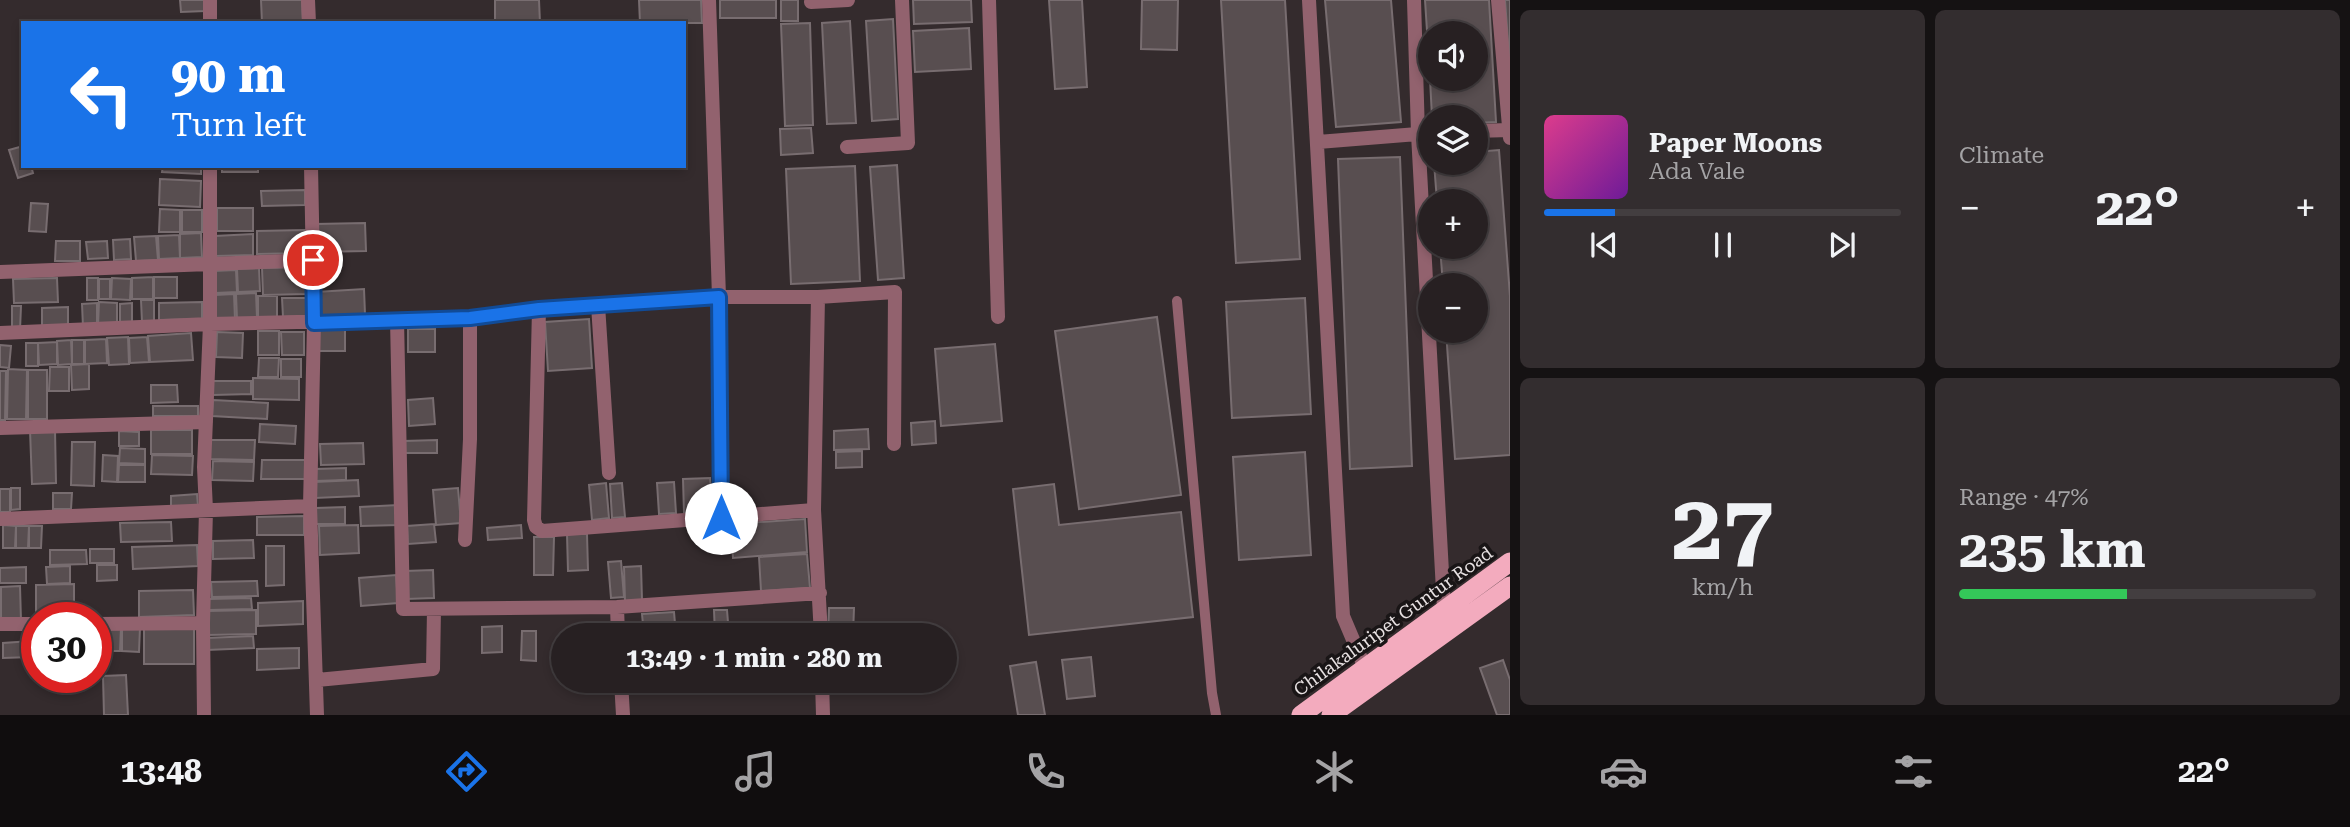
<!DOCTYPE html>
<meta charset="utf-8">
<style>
body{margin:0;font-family:"Roboto Serif",serif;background:#332d2f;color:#f1f3f6;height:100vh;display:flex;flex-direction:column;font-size:26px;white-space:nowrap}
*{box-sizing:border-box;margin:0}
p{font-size:23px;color:#a4a3a5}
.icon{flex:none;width:38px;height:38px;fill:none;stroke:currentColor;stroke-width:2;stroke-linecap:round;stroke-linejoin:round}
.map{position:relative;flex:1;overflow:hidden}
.drawer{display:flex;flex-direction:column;gap:10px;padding:10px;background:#151213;width:840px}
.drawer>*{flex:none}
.guide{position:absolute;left:21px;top:21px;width:665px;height:147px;border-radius:0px;box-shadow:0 4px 10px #0003,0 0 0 2px #433e40;background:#1a73e8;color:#fff;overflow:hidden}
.fabs{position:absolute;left:1418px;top:21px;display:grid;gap:14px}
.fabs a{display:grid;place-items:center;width:70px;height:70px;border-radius:50%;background:#272022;box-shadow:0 4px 10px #0003,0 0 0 2px #433e40;font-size:35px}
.speed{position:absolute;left:21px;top:602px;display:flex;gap:14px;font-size:35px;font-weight:700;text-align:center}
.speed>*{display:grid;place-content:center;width:91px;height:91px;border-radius:50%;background:#272022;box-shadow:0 4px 10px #0003,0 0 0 2px #433e40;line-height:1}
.speed .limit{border:10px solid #d22;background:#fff;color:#111}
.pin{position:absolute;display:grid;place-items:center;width:60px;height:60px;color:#fff;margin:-30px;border:4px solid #fff;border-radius:50%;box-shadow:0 2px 7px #0007}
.me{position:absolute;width:77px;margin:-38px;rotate:0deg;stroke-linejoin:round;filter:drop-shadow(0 0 5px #0008)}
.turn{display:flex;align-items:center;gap:24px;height:147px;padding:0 35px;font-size:32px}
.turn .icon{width:91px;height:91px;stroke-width:2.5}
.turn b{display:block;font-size:49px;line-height:60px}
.big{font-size:52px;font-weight:700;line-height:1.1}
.drawer .tile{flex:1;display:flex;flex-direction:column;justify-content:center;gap:10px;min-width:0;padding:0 24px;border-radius:10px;background:#332d2f}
.drawer .dial{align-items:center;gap:0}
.dial b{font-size:91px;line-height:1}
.song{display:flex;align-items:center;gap:21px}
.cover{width:84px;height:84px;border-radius:10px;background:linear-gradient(135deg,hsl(330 70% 55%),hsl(280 70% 35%))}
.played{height:7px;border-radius:4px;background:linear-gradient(90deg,#1a73e8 20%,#433e40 20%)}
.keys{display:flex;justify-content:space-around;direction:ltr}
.heat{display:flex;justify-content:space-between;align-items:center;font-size:38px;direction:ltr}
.charge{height:10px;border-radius:5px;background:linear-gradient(90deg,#34c759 47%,#433e40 0)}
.drawer .tiles{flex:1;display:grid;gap:10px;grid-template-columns:repeat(2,1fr)}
.trip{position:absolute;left:551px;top:623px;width:406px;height:70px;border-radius:35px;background:#272022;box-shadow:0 4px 10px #0003,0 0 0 2px #433e40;font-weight:700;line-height:70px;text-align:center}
.menu{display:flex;height:112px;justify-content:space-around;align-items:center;background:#100d0e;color:#a4a3a5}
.menu .icon{width:49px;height:49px}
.menu .current{color:#1a73e8}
.menu b{font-size:32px;color:#f1f3f6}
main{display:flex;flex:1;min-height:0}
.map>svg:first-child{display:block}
.building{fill:#584e50;stroke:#786d70;stroke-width:2}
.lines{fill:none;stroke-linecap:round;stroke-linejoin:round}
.service{stroke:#92626e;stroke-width:10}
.minor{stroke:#92626e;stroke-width:14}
.trunk{stroke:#f3abbe;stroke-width:19}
.route-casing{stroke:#114b97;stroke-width:18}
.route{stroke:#1a73e8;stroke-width:12}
.labels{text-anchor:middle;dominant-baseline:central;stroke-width:7;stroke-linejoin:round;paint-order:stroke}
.street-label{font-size:18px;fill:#e8e2e3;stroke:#191516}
</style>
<main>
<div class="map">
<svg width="1510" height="715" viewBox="0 0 1510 715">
<rect width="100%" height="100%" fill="#342b2d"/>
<!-- building -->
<path class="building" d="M180,0H205V11L181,12Z
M261,0H302L303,23H262Z
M495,0H539L540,23H495Z
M639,0H701L702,23H640Z
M720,0H776V18H720Z
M781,0H798V21H781Z
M913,0H971L972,22L914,24Z
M1049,0H1082L1087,87L1055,89Z
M1142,0H1178L1177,50L1141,49Z
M1221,0H1285L1300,259L1236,263Z
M1325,0H1391L1401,122L1336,127Z
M1425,0H1489L1496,122L1475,123V117H1432L1430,79H1475V33H1430V77Z
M1505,0H1510V70Z
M893,19L898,119L872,121L866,21Z
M850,21L856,123L827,124L822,23Z
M810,23L813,125L785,126L781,24Z
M969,28L971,69L915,72L913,31Z
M811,128L813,153L781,155L780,129Z
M23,146V166H31L33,173L18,178L9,150Z
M1499,150L1510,296V455L1455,459L1446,331H1475V285H1443L1440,247H1475V201H1437L1434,163H1475V152Z
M1400,157L1412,466L1350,469L1338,159Z
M897,165L904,278L878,280L870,167Z
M163,166H201V174L162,172Z
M222,166H258V172H222Z
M855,166L860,281L791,284L786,169Z
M160,179L201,181L200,207L159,205Z
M305,190V205L262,206L261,191Z
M31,203L48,204L46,232L29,231Z
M217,208H253V231H217Z
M160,209L180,210V232H159Z
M182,210H202V232H182Z
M365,223L366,251L316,252L315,224Z
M305,230L306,253L257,254V231Z
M201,233L202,257L180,258V234Z
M253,234V255L216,256L215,236Z
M179,235L180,258L159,259L158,236Z
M156,236L158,260L136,261L134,237Z
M130,239L131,259L114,260L113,240Z
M56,241H80V261H55Z
M107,241L108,258L88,259L86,242Z
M306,267L307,294L263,295L262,268Z
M259,268L260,291L238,292L237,269Z
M236,270L237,292L215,293L214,271Z
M153,277V299H132V278Z
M154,277H177V298H154Z
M57,278L58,302L14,303L13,279Z
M87,278H98V300H87Z
M112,278L131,279L130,300L111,299Z
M99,279H110V299H99Z
M364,289L365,314L318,317L316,292Z
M256,293L257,318L237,319L236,294Z
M234,294L235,320H216L215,295Z
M258,296H277V317L258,318Z
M282,298H308V316L283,317Z
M1305,298L1311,414L1232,418L1226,302Z
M141,300H154V322H142Z
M99,302L117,303V327L98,326Z
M202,302V319L159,320V303Z
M97,303V326L83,327L82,304Z
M132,303V323H120V304Z
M12,306H21L20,330H12Z
M68,307V329H42V308Z
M1157,317L1181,495L1079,509L1055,331Z
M589,319L592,368L548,371L545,322Z
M318,329H345V351H318Z
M408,329H435V352H408Z
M258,331H279V355H258Z
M217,332L243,333L242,358L216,357Z
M281,332H304V355H282Z
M191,333L193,360L150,362L148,336Z
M128,337L129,364L109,365L107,338Z
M147,337L149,362L130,363L129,338Z
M106,339L107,363L85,364V340Z
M71,340L72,364L58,365L57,341Z
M72,340H84V364H72Z
M57,342V364L39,365L38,343Z
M26,343H38V366H26Z
M995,344L1002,421L941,426L935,349Z
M0,345L11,346L9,368L0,367Z
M259,358H279L278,377H258Z
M281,359H301V377H281Z
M89,364V389L72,390L71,365Z
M50,367H69V391H49Z
M8,369L27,370L26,419H7Z
M28,370H47V419H28Z
M0,371H6L5,420H0Z
M253,378L299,379V400L253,399Z
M213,381H251V394L213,395Z
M151,385H177L178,402L151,403Z
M433,398L435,424L409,426L408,400Z
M213,400L268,403L267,419L212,416Z
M153,406H198V416H153Z
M935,421L936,443L912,445L911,423Z
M260,424L296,426L295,444L259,442Z
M868,429L869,449L834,450V431Z
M30,430H55L56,483L32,484Z
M151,430H192V454H151Z
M119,431L139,432V446H119Z
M210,440H255L254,460L210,459Z
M437,440V453H405L404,441Z
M72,442H95L94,486L71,485Z
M363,443L364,464L321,465L320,444Z
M120,448L145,449V464L119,463Z
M862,451V467L836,468V452Z
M1305,452L1311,555L1239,560L1233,457Z
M103,455L118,456L117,482L102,481Z
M152,455L193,456L192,475L151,474Z
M262,460H307V479H261Z
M213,461L254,462L253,481L212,480Z
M119,465H145V482H118Z
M346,468V480L315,481V469Z
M710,478L712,512L684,513L683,479Z
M358,480L359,496L315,498L314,482Z
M674,482L676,513L659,514L657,483Z
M606,483L609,518L592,520L589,485Z
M622,483L625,517L612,518L610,484Z
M1054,484L1059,525L1181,512L1193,617L1029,635L1013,489Z
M11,488H20V509L11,510Z
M458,488L461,523L436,525L433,490Z
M0,489H10V512H0Z
M53,493H72L71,509H53Z
M197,494L198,506L171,507V496Z
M398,505L399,525L361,526L360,507Z
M345,507V524H316V508Z
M304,516V535H257V517Z
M805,519L807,552L733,558L731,524Z
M171,522L172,541L121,542L120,523Z
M434,524L436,542L408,544L407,526Z
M3,525L16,526L15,548H3Z
M358,525L359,553L320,555L319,526Z
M521,525L522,538L488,540L487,528Z
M16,526H29L28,548H16Z
M29,526H42L41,548H29Z
M567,534H587L588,570L568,571Z
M534,537H554L553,575H534Z
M253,540L254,558L213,559V541Z
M197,545L198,566L133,569L132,547Z
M266,546H284V585L266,586Z
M90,549H114V563H90Z
M50,550H86L87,564L50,565Z
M807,554L810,588L761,591L759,557Z
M621,561L624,597L611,598L608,562Z
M97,565H117V580L97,581Z
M70,566V583L47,584L46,567Z
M641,566L642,600L625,601L624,567Z
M26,567V583H0V568Z
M433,570L434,598L406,599L405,571Z
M396,575L398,603L361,606L359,578Z
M257,581L258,596L212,597L211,582Z
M74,584V618H37L36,622V585Z
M20,586L21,621H1V587Z
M193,590L194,615L139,617V591Z
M251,598L252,609L209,610V599Z
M303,601V624L258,626V603Z
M829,608H854L853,635H828Z
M256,610V634L207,635V611Z
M714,610H727L729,635H715Z
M674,612L676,635H644L642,614Z
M103,626L121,627L120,651H103Z
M144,626H194V664H144Z
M502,626V652L482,653V627Z
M122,627H140L139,652L122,651Z
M522,631H536V661L521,660Z
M253,636L254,648L207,650L206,638Z
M31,641V657L3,658V643Z
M299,648V668L257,670V649Z
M1091,657L1095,696L1067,699L1062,660Z
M1503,660L1510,680V715H1497L1480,668Z
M1036,662L1045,715H1018L1010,666Z
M126,675L128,715H104L103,676Z"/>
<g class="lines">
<!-- service -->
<path class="service" d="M1177,301L1212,693L1216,715"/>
<!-- minor -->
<path class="minor" d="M308,0L309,23
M709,0L719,297L721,518
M989,0L998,317
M1309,0L1343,616L1365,668L1370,674
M1414,0L1418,134L1444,609
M1498,0L1510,138
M811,2L848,0
M210,23V0
M1475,131L1509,130
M1318,142L1430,133
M847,147L908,143L902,0
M311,166L314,323L310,506L317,715
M0,272L313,260
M818,297L814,510L821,635
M598,305L609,473
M539,309L534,520L536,527L542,531L814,510
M397,319L403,609L617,607L820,593
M0,333L210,324L470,318L539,309L719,297H818L895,292L894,444
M0,428L206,422
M0,519L310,506
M465,540L470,439V318
M617,607L618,635
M0,624H37
M96,624L203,623
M317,680L433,669L434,609
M621,681L623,715
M822,681L823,715
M204,715L203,623L206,510L204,467L210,324V166"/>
<!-- trunk -->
<path class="trunk" d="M1301,715L1510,562
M1331,715L1510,586"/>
</g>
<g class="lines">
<!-- route casing -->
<g class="route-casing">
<path id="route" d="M313,260L314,323L470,318L539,309L719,297L721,518"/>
</g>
<!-- route -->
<use href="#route" class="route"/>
</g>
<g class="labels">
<!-- street labels -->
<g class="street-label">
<text transform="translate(1393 621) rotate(-36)">Chilakaluripet Guntur Road</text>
</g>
</g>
</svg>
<div class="fabs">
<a><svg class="icon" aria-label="sound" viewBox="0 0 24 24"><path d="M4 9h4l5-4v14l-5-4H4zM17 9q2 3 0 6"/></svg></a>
<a><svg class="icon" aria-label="layers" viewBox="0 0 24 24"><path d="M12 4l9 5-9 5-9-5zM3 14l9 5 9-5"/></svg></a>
<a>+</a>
<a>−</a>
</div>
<div class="speed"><div class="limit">30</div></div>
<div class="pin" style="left:313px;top:260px;background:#d93025"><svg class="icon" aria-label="arrive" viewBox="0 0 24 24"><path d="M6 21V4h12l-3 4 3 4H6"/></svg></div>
<svg class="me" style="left:721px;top:518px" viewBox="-20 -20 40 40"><circle r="19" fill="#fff"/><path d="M0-13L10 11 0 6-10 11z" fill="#1a73e8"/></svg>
<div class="trip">13:49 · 1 min · 280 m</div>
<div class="guide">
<div class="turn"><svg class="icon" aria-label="left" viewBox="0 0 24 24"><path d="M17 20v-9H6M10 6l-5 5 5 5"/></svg><div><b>90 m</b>Turn left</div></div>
</div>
</div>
<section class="drawer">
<div class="tiles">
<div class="tile">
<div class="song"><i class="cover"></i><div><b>Paper Moons</b><p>Ada Vale</p></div></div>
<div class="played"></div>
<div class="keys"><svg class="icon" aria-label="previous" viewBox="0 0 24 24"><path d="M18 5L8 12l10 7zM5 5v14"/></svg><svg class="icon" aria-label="pause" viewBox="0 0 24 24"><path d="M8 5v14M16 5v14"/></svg><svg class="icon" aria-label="next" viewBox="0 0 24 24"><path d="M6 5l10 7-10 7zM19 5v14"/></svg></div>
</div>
<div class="tile"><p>Climate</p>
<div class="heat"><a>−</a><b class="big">22°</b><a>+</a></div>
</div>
<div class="tile dial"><b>27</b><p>km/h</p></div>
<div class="tile"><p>Range · 47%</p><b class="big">235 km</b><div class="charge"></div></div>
</div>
</section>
</main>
<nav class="menu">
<b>13:48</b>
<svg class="icon current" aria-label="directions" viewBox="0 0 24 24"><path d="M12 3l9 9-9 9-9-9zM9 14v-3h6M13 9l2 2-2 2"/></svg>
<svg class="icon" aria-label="music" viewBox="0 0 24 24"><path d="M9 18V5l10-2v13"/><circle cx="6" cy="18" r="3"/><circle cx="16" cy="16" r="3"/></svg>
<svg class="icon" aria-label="phone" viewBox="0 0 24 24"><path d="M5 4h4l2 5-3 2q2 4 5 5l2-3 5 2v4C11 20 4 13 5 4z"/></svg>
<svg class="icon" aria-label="climate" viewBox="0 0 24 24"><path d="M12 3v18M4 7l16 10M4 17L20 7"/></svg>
<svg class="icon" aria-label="car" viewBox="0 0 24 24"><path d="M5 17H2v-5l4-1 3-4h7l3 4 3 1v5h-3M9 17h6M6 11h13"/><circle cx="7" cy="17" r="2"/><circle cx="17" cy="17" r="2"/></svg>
<svg class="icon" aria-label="filters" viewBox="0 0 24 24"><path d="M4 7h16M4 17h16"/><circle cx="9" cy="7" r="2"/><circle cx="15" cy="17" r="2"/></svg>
<b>22°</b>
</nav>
